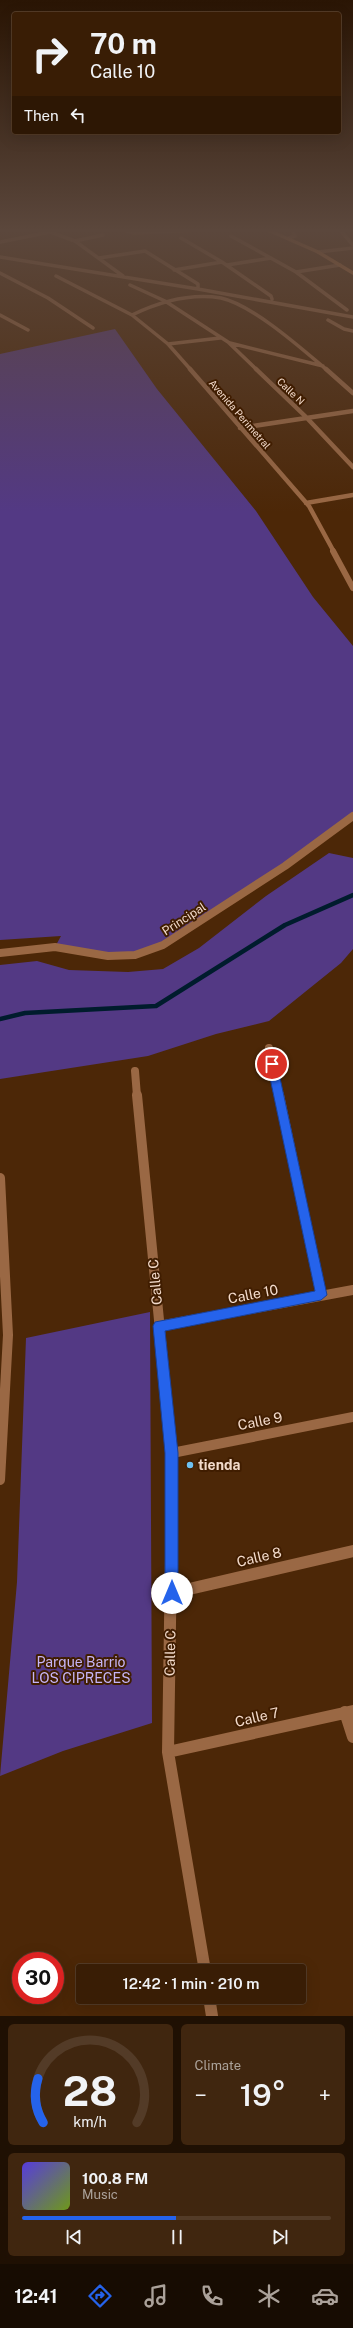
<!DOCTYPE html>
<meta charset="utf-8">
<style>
body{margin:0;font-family:"Public Sans",sans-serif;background:#40260f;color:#f1f3f6;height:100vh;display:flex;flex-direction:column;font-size:15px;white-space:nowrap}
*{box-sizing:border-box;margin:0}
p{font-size:13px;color:#aba29a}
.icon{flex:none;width:22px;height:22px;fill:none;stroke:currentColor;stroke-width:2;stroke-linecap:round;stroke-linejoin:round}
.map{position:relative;height:2016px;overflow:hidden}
.sheet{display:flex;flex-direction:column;gap:8px;padding:8px;background:#1f1003;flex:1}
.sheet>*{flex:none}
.top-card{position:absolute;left:12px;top:12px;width:329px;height:122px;border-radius:4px;box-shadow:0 4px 16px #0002,0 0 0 1px #533b27;background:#391d05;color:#f1f3f6;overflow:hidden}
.speed{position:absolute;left:12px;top:1952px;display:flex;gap:8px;font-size:20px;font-weight:700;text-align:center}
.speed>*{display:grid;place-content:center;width:52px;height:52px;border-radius:50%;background:#391d05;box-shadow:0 4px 16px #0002,0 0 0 1px #533b27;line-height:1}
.speed .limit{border:6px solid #d22;background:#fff;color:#111}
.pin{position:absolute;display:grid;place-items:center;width:34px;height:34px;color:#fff;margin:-17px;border:2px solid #fff;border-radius:50%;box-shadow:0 1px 4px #0007}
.me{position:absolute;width:44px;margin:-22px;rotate:0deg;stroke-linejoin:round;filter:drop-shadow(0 0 3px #0008)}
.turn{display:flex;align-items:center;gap:14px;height:84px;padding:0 12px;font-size:18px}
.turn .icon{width:52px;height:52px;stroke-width:2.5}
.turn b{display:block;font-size:28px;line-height:34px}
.then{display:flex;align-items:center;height:38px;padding:0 12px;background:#0003;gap:8px;font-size:15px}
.big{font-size:30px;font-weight:600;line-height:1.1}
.sheet .widget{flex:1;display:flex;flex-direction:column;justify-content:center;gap:6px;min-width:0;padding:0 14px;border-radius:6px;background:#40260f}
.sheet .dial{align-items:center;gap:0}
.dial svg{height:104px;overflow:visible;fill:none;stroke:#533b27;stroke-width:7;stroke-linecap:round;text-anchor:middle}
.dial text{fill:#f1f3f6;stroke:none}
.song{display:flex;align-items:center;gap:12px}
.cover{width:48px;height:48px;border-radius:6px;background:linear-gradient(135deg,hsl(250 70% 55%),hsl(80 70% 35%))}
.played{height:4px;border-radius:2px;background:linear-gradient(90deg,#2563eb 50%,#533b27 50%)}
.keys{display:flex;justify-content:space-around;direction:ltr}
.heat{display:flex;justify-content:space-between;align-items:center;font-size:22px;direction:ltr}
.sheet .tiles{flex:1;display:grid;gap:8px;grid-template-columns:1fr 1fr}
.widget:last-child{grid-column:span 2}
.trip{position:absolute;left:76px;top:1964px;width:230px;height:40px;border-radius:4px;background:#391d05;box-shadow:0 4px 16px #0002,0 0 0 1px #533b27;font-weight:600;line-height:40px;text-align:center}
.menu{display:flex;height:64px;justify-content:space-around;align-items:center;background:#170c02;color:#aba29a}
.menu .icon{width:28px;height:28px}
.menu .on{color:#2563eb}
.menu b{font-size:18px;color:#f1f3f6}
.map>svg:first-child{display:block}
.green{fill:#533984}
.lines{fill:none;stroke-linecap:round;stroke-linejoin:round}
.stream{stroke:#001c2d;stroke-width:4.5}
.street-far5{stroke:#9a6844;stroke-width:3.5}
.street-far4{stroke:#9a6844;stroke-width:4.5}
.street-far3{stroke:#9a6844;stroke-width:6}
.street-far2{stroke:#9a6844;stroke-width:8}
.street-far1{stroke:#9a6844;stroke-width:10}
.street{stroke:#9a6844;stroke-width:12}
.secondary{stroke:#d58548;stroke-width:3.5}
.route{fill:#2563eb;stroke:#184099}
.poi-dot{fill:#6ec2f3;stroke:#401d00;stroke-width:1.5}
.labels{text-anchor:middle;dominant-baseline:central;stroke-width:4;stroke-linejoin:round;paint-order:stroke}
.far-street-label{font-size:10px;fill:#f3dbcb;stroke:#401d00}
.street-label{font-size:12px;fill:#f3dbcb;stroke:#401d00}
.near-street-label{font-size:14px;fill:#f3dbcb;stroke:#401d00}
.near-poi-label{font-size:14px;font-weight:bold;fill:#f3dbcb;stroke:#401d00;text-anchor:start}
.near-park-label{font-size:14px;fill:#c6b5f6;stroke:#401d00}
</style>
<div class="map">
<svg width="353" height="2016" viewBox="0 0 353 2016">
<rect width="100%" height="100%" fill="#4c2707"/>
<!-- green -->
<path class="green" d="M115,329L157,389L256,511L313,597L353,646V816L163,945L135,955L55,947L61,936L0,940V354Z
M329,853L353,858V949L341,963L269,1021L216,1034L148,1056L0,1079V965L37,961L69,970L128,972L163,969L199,948L266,896Z
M150,1312L152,1723L63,1751L0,1776L17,1582L26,1338Z"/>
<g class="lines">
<!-- stream -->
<path class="stream" d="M0,1019L25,1013L156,1006L285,925L353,895"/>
<!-- street-far5 -->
<path class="street-far5" d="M45,230L75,241L123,276
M123,230L134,233L200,230
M340,230L353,245
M231,236L296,272L347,310
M181,238L222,262L271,296L272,299
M289,238L295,236L292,230
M75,241L103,235
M0,242L50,232
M318,252L353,248
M0,257L198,289L353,317
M99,258L145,251L198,284V289
M227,265L271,258
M174,270L222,262
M296,272L340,265
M0,273L48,298L93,328
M56,276L132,315L168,344L191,370
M130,285L165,301L228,342L257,370
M0,315L28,330
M132,315C159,302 191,293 221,298C253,305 302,349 327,370
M328,320L344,329L353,331
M230,343L323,366
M168,344L220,338"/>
<!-- street-far4 -->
<path class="street-far4" d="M190,369L309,506L334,552
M256,369L306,417L353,467
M326,369L353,393
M240,428L353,411
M306,503L353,495"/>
<!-- street-far3 -->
<path class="street-far3" d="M333,551L353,588"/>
<!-- street-far2 -->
<path class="street-far2" d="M0,953L55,947L108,956L135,955L163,945L285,866L353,816
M269,1048L279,1096
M135,1071L137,1096"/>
<!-- street-far1 -->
<path class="street-far1" d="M137,1095L172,1453V1496
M279,1095L321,1295
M0,1178L8,1335L0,1480
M159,1326L353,1290
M172,1453L353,1417"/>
<!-- street -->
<path class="street" d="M172,1495L168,1752L205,1971
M172,1593L353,1551
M345,1712L353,1737
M168,1752L353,1711
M209,1997L212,2016"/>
<!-- secondary -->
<path class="secondary" d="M268,230L318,252L353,273"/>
</g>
<!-- sky -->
<linearGradient id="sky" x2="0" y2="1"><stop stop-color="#2a1504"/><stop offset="0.45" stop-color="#5b473c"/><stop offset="1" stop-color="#5b473c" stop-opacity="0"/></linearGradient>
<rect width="353" height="512" fill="url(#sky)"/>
<!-- route -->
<path class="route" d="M272,1060L277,1064L327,1295L321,1300L165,1331L178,1453V1593L177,1598L172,1599L167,1598L165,1593V1453L153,1326L155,1322L315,1291L267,1064Z"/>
<!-- markers -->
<circle class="poi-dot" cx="190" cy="1465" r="4"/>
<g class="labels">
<!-- far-street labels -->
<g class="far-street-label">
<text transform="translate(291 391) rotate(44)">Calle N</text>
<text transform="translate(240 414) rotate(49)">Avenida Perimetral</text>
</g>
<!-- street labels -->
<g class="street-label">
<text transform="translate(184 919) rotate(-33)">Principal</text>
</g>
<!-- near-street labels -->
<g class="near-street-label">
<text transform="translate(155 1282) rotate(-95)">Calle C</text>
<text transform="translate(253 1294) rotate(-11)">Calle 10</text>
<text transform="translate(260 1421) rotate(-11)">Calle 9</text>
<text transform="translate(259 1557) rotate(-13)">Calle 8</text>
<text transform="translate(170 1653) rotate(-89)">Calle C</text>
<text transform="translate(257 1717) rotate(-13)">Calle 7</text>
</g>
<!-- near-poi labels -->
<g class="near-poi-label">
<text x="198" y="1465">tienda</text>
</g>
<!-- near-park labels -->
<g class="near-park-label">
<text x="81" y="1662">Parque Barrio<tspan x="81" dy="16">LOS CIPRECES</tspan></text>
</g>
</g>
</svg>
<div class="speed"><div class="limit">30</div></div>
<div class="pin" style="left:272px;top:1064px;background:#d93025"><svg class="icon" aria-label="arrive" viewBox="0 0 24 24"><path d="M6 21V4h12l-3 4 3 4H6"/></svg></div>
<svg class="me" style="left:172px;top:1593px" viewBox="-20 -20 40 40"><circle r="19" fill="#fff"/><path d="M0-13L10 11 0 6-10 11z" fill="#2563eb"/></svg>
<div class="trip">12:42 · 1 min · 210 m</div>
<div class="top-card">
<div class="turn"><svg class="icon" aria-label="right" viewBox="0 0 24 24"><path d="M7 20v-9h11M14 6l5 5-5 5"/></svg><div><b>70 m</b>Calle 10</div></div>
<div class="then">Then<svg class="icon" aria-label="left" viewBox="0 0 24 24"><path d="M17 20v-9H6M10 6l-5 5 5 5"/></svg></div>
</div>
</div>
<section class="sheet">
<div class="tiles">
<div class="widget dial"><svg viewBox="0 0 100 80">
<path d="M14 69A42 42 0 1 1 86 69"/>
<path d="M14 69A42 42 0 0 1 10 35" stroke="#2563eb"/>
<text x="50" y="56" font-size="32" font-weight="700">28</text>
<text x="50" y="72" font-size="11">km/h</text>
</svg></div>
<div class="widget"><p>Climate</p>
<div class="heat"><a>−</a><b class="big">19°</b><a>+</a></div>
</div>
<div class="widget">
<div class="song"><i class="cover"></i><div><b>100.8 FM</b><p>Music</p></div></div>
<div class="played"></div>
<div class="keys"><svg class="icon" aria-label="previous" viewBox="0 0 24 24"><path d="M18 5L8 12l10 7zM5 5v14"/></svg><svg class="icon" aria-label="pause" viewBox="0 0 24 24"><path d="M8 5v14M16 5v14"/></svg><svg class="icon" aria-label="next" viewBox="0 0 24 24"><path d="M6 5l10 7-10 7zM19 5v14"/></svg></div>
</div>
</div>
</section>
<nav class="menu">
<b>12:41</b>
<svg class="icon on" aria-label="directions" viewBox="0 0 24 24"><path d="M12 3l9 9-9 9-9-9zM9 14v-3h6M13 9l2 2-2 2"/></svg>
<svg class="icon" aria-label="music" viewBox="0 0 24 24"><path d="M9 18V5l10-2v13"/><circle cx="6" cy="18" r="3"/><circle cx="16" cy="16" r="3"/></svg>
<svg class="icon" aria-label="phone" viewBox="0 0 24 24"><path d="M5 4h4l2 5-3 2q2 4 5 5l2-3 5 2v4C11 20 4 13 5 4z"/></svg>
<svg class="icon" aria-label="climate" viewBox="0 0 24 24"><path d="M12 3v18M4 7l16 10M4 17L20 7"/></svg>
<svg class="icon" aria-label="car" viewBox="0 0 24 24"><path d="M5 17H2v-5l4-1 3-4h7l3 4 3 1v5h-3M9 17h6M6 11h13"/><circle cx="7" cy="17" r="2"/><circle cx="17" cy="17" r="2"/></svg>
</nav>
